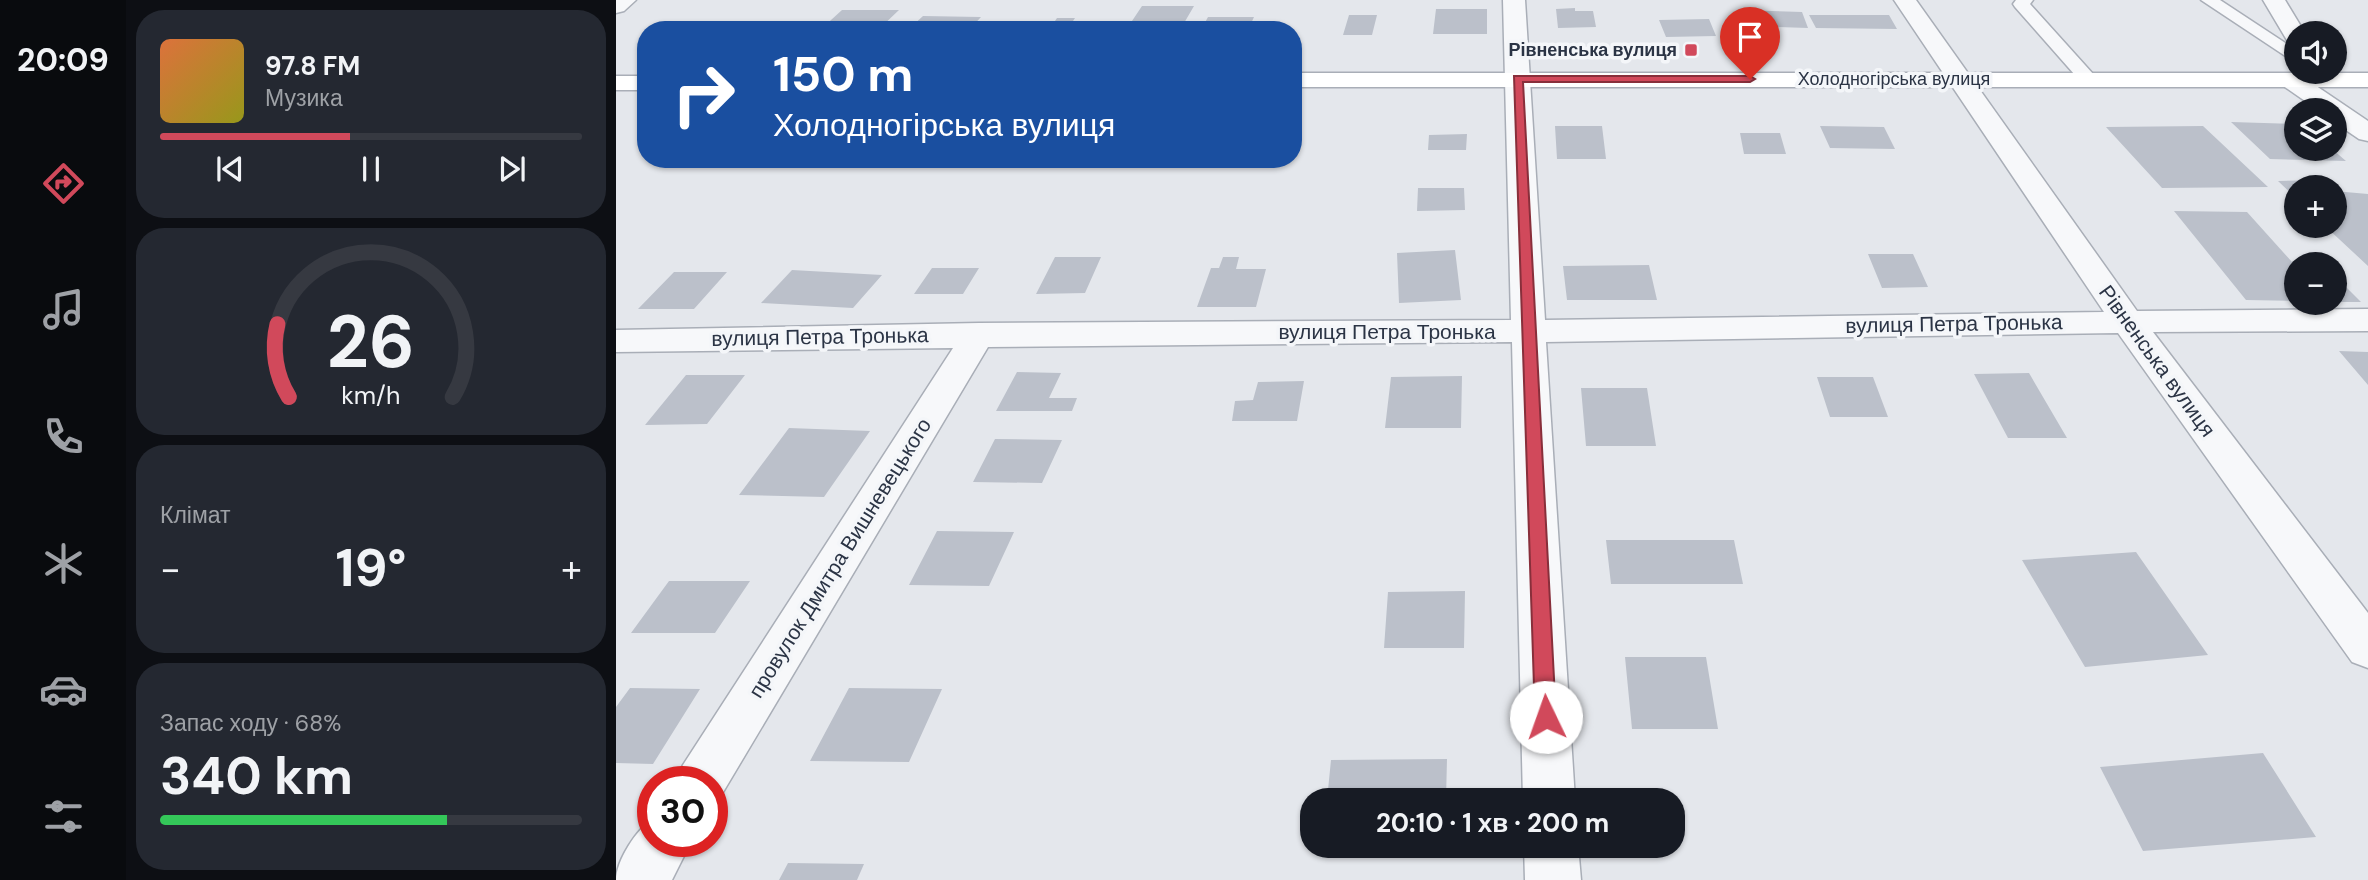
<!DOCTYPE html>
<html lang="uk">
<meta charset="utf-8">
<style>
body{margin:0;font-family:"DM Sans",sans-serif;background:#242831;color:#f1f3f6;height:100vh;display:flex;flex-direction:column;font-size:26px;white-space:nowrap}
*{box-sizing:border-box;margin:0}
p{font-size:23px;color:#9ea1a6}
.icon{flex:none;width:38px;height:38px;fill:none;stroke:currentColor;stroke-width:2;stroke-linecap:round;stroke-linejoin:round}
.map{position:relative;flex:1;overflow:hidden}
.sheet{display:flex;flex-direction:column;gap:10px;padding:10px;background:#0d0f14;width:490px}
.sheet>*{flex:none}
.top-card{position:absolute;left:21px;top:21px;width:665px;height:147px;border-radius:28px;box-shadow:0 2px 5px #0004;background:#1a4fa0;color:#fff;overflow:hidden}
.fabs{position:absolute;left:1668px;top:21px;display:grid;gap:14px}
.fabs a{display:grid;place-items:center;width:63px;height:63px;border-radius:50%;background:#171b24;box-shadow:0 2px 5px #0004;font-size:35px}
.speed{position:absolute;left:21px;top:766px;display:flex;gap:14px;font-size:35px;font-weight:700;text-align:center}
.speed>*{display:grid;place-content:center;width:91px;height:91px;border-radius:50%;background:#171b24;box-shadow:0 2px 5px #0004;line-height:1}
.speed .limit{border:10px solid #d22;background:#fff;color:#111}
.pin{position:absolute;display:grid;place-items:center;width:60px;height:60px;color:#fff;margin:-72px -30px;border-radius:50% 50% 50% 0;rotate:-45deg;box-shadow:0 0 7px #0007}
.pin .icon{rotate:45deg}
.me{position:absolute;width:77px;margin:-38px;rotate:357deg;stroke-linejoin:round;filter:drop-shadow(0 0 5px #0008)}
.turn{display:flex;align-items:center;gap:24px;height:147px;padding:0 21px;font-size:32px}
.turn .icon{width:91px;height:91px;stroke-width:2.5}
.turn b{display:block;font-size:49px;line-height:60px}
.big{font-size:52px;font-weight:700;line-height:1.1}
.sheet .card{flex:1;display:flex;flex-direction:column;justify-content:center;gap:10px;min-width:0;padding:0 24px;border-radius:28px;background:#242831}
.sheet .dial{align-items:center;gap:0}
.dial svg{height:182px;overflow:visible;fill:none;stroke:#363941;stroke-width:7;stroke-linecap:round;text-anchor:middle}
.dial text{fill:#f1f3f6;stroke:none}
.song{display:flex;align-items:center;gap:21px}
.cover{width:84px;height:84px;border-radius:10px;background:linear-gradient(135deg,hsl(20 70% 55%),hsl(60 70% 35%))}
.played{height:7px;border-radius:4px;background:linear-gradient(90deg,#d1495b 45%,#363941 45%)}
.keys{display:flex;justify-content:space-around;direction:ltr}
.heat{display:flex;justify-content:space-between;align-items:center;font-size:38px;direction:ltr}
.charge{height:10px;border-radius:5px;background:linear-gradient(90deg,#34c759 68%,#363941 0)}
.trip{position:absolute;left:684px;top:788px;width:385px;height:70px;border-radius:28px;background:#171b24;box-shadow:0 2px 5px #0004;font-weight:700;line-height:70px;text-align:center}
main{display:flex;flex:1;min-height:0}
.dock{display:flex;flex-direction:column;width:126px;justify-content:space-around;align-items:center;background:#090b0e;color:#9ea1a6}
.dock .icon{width:49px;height:49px}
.dock .current{color:#d1495b}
.dock b{font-size:32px;color:#f1f3f6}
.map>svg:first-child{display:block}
.building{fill:#bbc0ca}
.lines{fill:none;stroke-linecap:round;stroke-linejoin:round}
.service-casing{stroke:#a9aeb7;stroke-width:3}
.minor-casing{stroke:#a9aeb7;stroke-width:3}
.secondary-casing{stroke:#a9aeb7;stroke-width:3}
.service{fill:#f7f8fa;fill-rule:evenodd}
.minor{fill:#f7f8fa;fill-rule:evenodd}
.secondary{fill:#fff;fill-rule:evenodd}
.route{fill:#d1495b;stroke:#882f3b;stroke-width:2}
.poi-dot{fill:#d1495b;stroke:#f4f6f9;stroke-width:2.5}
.labels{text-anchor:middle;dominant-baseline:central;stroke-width:7;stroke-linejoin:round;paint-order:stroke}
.far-poi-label{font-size:18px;font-weight:bold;fill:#2b3445;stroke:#f4f6f9;text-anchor:end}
.far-street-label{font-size:18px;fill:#2b3445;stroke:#f4f6f9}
.street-label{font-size:21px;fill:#2b3445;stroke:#f4f6f9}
</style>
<main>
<nav class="dock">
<b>20:09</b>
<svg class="icon current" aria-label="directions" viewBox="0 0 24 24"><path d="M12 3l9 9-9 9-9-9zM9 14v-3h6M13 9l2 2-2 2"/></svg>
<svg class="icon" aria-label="music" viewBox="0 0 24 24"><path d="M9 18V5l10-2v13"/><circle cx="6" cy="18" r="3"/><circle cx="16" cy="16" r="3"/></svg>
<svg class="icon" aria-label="phone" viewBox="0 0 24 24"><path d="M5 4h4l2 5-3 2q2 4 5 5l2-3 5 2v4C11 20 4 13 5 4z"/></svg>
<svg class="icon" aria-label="climate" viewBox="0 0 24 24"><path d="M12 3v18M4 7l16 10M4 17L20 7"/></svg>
<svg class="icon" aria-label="car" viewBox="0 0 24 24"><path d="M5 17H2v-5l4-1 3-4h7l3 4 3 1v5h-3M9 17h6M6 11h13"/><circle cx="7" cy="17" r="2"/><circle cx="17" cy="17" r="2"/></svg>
<svg class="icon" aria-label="filters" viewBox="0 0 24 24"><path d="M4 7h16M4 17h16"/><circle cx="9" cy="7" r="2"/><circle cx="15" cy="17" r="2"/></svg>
</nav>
<section class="sheet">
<div class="card">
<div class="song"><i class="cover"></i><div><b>97.8 FM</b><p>Музика</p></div></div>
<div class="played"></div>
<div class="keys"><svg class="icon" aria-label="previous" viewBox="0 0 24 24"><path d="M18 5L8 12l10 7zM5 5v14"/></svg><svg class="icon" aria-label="pause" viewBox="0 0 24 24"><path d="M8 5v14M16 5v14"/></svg><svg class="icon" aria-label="next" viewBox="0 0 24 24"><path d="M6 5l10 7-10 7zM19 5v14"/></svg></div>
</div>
<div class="card dial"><svg viewBox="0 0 100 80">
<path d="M14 69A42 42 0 1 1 86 69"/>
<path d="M14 69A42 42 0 0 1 9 37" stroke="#d1495b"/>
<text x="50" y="56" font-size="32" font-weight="700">26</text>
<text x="50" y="72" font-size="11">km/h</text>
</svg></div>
<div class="card"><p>Клімат</p>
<div class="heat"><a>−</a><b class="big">19°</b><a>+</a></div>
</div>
<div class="card"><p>Запас ходу · 68%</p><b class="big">340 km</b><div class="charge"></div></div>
</section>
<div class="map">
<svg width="1752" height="880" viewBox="0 0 1752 880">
<rect width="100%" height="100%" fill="#e4e7ec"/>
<!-- building -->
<path class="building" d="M526,6H578L564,30H510Z
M959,8V11H977L980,27L942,28L940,9Z
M820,9H871V34H817Z
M226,10H283L262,30H204Z
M1122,10L1186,12L1192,28L1126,26Z
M733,15H761L756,35H727Z
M1193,15H1273L1281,29L1200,28Z
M307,16L365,17L353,30H292Z
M592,17H638L632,30H585Z
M441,18H459L451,30H433Z
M1093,19L1100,36L1050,37L1043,20Z
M95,22H116L105,30H75Z
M1615,122L1680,124V149H1716L1730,161L1654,159Z
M939,126H986L990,159H941Z
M1204,126L1268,127L1279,149L1214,148Z
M1587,126L1652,187L1546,188L1490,127Z
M1124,133H1164L1170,154H1128Z
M851,134L850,150H812L813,135Z
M382,159H426L422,165L379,164Z
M1707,180L1714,187H1680V198L1662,181Z
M802,188H848L849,210L801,211Z
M1718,191L1752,194V266L1709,226H1718Z
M1558,211L1631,212L1676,262H1680V301L1630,300Z
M839,250L845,300L783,303L781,253Z
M1252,254H1297L1312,287L1266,288Z
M439,257H485L469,293L420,294Z
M607,257H623L620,269H650L640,307H581L595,268H603Z
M1033,265L1041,300H951L947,266Z
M316,268H363L347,294H298Z
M176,270L266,275L237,308L145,303Z
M58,272H111L78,309H22Z
M1718,275L1745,302H1718Z
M1723,351L1752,352V385Z
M401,372L445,373L433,398H461L456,411H380Z
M1413,373L1451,438H1392L1358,374Z
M70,375H129L91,424L29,425Z
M846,376L845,428H769L775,377Z
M1201,377H1257L1272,417H1214Z
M688,381L681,421H616L619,401L637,400L642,382Z
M965,388H1031L1040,446H970Z
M173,428L254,431L208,497L123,495Z
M379,439L446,440L426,483L357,482Z
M321,531L398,532L373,586L293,585Z
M990,540H1118L1127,584H995Z
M1520,552L1592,655L1469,667L1406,560Z
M53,581H134L99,633H15Z
M849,591L848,648H768L772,592Z
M1009,657H1090L1102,729H1016Z
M14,688L84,689L37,764L0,763V707Z
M233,688L326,689L293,762L194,761Z
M1647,753L1700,837L1527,851L1484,767Z
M831,759L830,800H711L715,760Z
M172,863L248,864L241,880H163Z"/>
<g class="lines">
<!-- service casing -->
<g class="service-casing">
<path id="service" d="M1400,0H1417L1414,4L1478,75L1481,79L1478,83H1466L1399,7L1397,4Z
M1585,0H1604L1680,50V63Z"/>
</g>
<!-- minor casing -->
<g class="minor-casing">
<path id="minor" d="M0,0H20L8,11L0,13Z
M887,0H909L929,320L1488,312L1278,0H1300L1521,311L1752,309V331L1537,332L1752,613V668L1736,662L1502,333L930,342L959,800H907L896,342L372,347L103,799L96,802V782H59L67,765L337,348L0,352V330L363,323L895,320Z
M1647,0H1669L1689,33H1680V44L1672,42Z
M1675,73L1684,75L1752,121V141L1743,139L1718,122V110H1702L1666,85L1663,80L1666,75Z
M37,820V842H75L56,880H0C0,862 21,827 37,820Z
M908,845H962L965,880H909Z"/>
</g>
<!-- secondary casing -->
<g class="secondary-casing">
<path id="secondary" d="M677,73H1752V87H677Z
M0,76H30V90H0Z"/>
</g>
<!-- service -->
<use href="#service" class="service"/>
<!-- minor -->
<use href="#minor" class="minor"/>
<!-- secondary -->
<use href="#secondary" class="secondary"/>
</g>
<!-- route -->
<path class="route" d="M898,76H1134L1139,79L1134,82H907L940,717L937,724L930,726L922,724L919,717Z"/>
<!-- markers -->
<rect class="poi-dot" x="1068" y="43" width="14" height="14" rx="3.5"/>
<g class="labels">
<!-- far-poi labels -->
<g class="far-poi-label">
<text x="1061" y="50">Рівненська вулиця</text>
</g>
<!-- far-street labels -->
<g class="far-street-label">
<text x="1278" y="79">Холодногірська вулиця</text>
</g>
<!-- street labels -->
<g class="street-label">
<text transform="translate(1338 324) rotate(-1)">вулиця Петра Тронька</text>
<text x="771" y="332">вулиця Петра Тронька</text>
<text transform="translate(204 337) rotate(-1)">вулиця Петра Тронька</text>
<text transform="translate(1541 361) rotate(54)">Рівненська вулиця</text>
<text transform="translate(224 558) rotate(-58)">провулок Дмитра Вишневецького</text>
</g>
</g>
</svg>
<div class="fabs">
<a><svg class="icon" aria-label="sound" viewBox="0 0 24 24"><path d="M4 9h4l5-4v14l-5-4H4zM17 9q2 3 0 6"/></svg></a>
<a><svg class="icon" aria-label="layers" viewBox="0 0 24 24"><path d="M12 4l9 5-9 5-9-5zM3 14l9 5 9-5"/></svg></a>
<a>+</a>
<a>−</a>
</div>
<div class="speed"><div class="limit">30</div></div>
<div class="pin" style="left:1134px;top:79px;background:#d93025"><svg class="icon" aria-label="arrive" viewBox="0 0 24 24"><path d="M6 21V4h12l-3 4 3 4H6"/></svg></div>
<svg class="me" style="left:930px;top:717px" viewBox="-20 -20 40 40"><circle r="19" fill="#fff"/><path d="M0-13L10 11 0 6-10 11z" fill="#d1495b"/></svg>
<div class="trip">20:10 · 1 хв · 200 m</div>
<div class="top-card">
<div class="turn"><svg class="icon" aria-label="right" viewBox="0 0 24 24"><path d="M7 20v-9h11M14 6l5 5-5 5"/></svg><div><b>150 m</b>Холодногірська вулиця</div></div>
</div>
</div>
</main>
